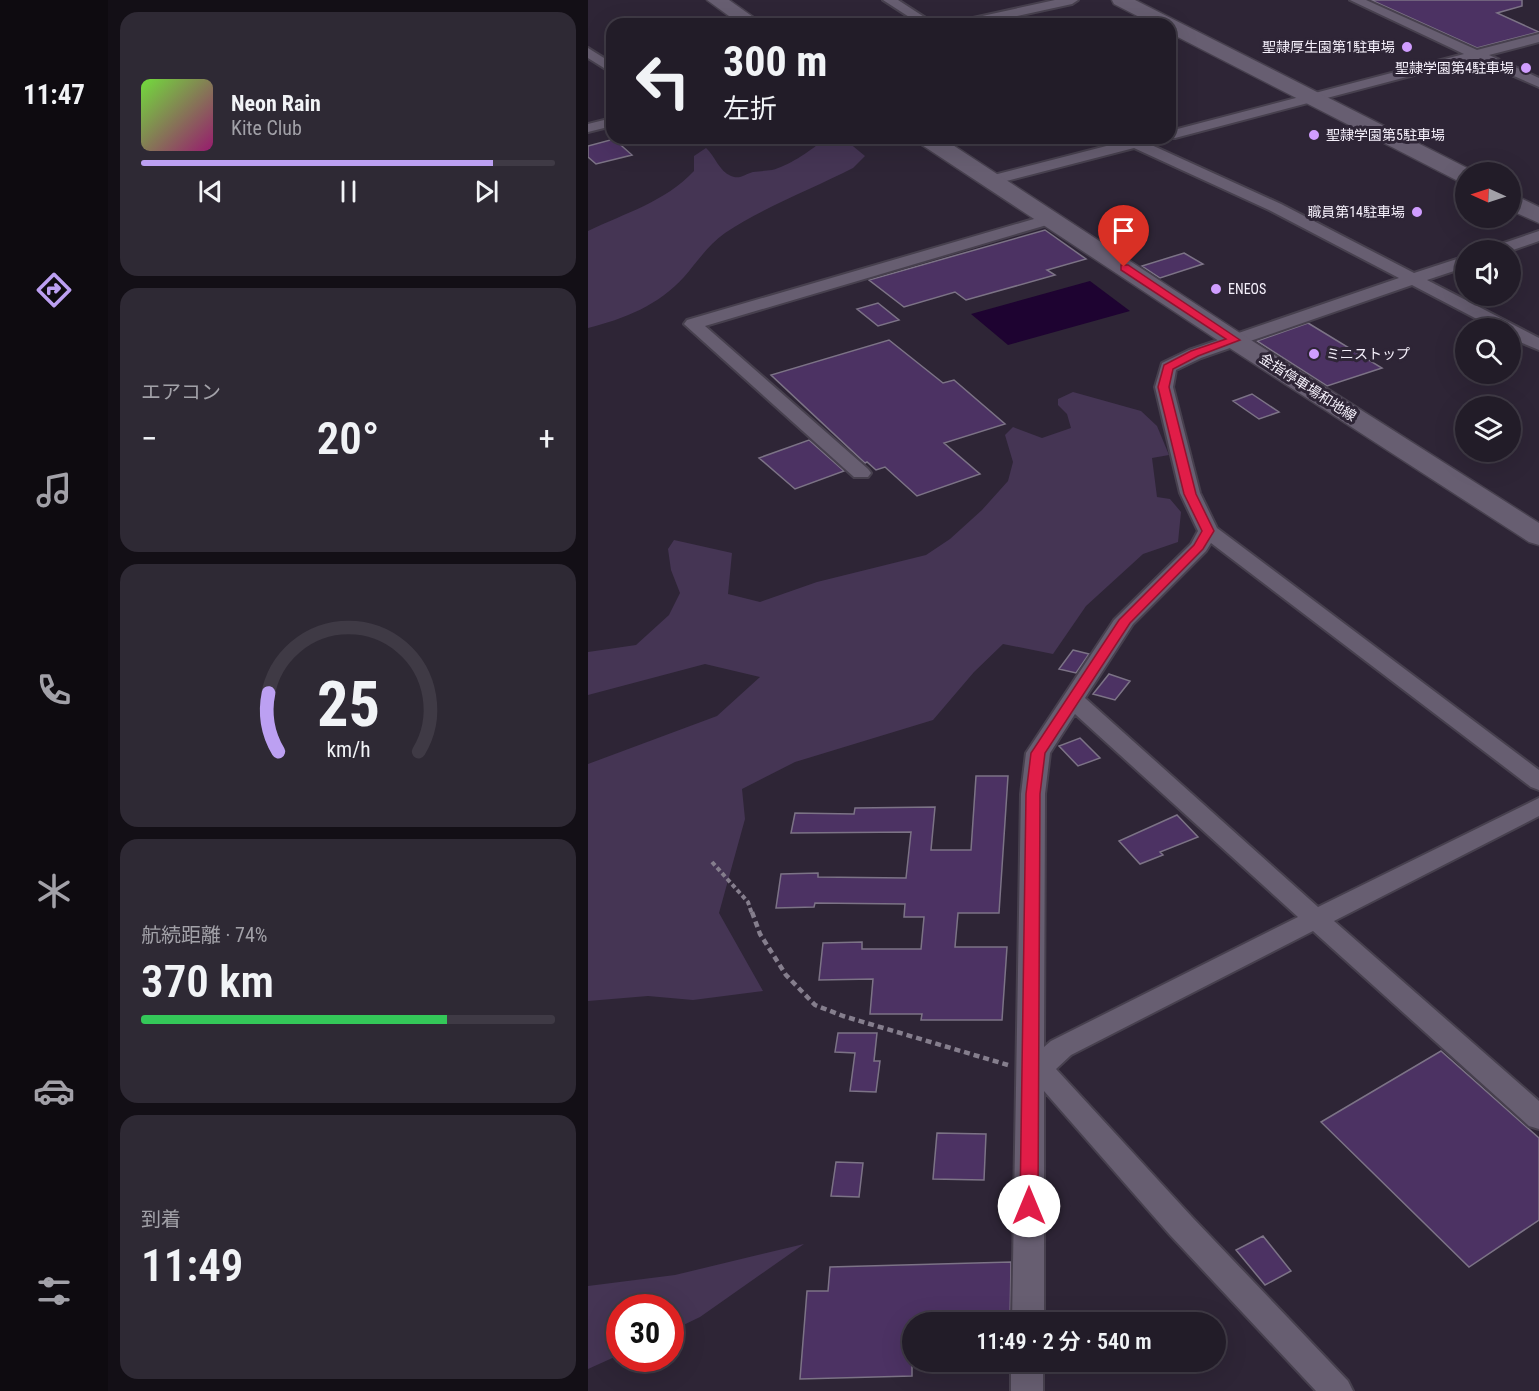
<!DOCTYPE html>
<html lang="ja">
<meta charset="utf-8">
<style>
body{margin:0;font-family:"Roboto Condensed","Noto Sans JP",sans-serif;background:#2e2934;color:#f1f3f6;height:100vh;display:flex;flex-direction:column;font-size:22px;white-space:nowrap}
*{box-sizing:border-box;margin:0}
p{font-size:20px;color:#a2a1a8}
.icon{flex:none;width:33px;height:33px;fill:none;stroke:currentColor;stroke-width:2;stroke-linecap:round;stroke-linejoin:round}
.map{position:relative;flex:1;overflow:hidden}
.details{display:flex;flex-direction:column;gap:12px;padding:12px;background:#130f16;width:480px}
.details>*{flex:none}
.banner{position:absolute;left:18px;top:18px;width:570px;height:126px;border-radius:18px;box-shadow:0 6px 24px #0002,0 0 0 2px #3f3a45;background:#221c28;color:#f1f3f6;overflow:hidden}
.needle{width:39px;rotate:273deg}
.controls{position:absolute;left:867px;top:162px;display:grid;gap:12px}
.controls a{display:grid;place-items:center;width:66px;height:66px;border-radius:50%;background:#221c28;box-shadow:0 6px 24px #0002,0 0 0 2px #3f3a45;font-size:30px}
.speed{position:absolute;left:18px;top:1294px;display:flex;gap:12px;font-size:30px;font-weight:700;text-align:center}
.speed>*{display:grid;place-content:center;width:78px;height:78px;border-radius:50%;background:#221c28;box-shadow:0 6px 24px #0002,0 0 0 2px #3f3a45;line-height:1}
.speed .limit{border:9px solid #d22;background:#fff;color:#111}
.pin{position:absolute;display:grid;place-items:center;width:51px;height:51px;color:#fff;margin:-62px -26px;border-radius:50% 50% 50% 0;rotate:-45deg;box-shadow:0 0 6px #0007}
.pin .icon{rotate:45deg}
.me{position:absolute;width:66px;margin:-33px;rotate:0deg;stroke-linejoin:round;filter:drop-shadow(0 0 4px #0008)}
.turn{display:flex;align-items:center;gap:21px;height:126px;padding:0 18px;font-size:27px}
.turn .icon{width:78px;height:78px;stroke-width:2.5}
.turn b{display:block;font-size:42px;line-height:51px}
.big{font-size:45px;font-weight:600;line-height:1.1}
.details .tile{flex:1;display:flex;flex-direction:column;justify-content:center;gap:9px;min-width:0;padding:0 21px;border-radius:18px;background:#2e2934}
.details .dial{align-items:center;gap:0}
.dial svg{height:156px;overflow:visible;fill:none;stroke:#3f3a45;stroke-width:7;stroke-linecap:round;text-anchor:middle}
.dial text{fill:#f1f3f6;stroke:none}
.song{display:flex;align-items:center;gap:18px}
.cover{width:72px;height:72px;border-radius:9px;background:linear-gradient(135deg,hsl(100 70% 55%),hsl(320 70% 35%))}
.played{height:6px;border-radius:3px;background:linear-gradient(90deg,#bca0f2 85%,#3f3a45 85%)}
.keys{display:flex;justify-content:space-around;direction:ltr}
.heat{display:flex;justify-content:space-between;align-items:center;font-size:33px;direction:ltr}
.charge{height:9px;border-radius:4px;background:linear-gradient(90deg,#34c759 74%,#3f3a45 0)}
.trip{position:absolute;left:314px;top:1312px;width:324px;height:60px;border-radius:30px;background:#221c28;box-shadow:0 6px 24px #0002,0 0 0 2px #3f3a45;font-weight:600;line-height:60px;text-align:center}
main{display:flex;flex:1;min-height:0}
.menu{display:flex;flex-direction:column;width:108px;justify-content:space-around;align-items:center;background:#0e0b10;color:#a2a1a8}
.menu .icon{width:42px;height:42px}
.menu .active{color:#bca0f2}
.menu b{font-size:27px;color:#f1f3f6}
.map>svg:first-child{display:block}
.green{fill:#453554}
.water{fill:#1e0331}
.building{fill:#4c3263;stroke:#7c7386;stroke-width:1.5}
.lines{fill:none;stroke-linecap:round;stroke-linejoin:round}
.street-casing{stroke:#47404e;stroke-width:4}
.secondary-casing{stroke:#47404e;stroke-width:3}
.path-far1{stroke:#857e8d;stroke-width:4;stroke-dasharray:4.5 3;stroke-linecap:butt}
.path{stroke:#857e8d;stroke-width:4.5;stroke-dasharray:6 4;stroke-linecap:butt}
.street{fill:#675e71;fill-rule:evenodd}
.secondary{fill:#675e71;fill-rule:evenodd}
.route{fill:#e11d48;stroke:#92132f;stroke-width:1.5}
.poi-dot{fill:#d09dff;stroke:#2e2536;stroke-width:2}
.labels{text-anchor:middle;dominant-baseline:central;stroke-width:6;stroke-linejoin:round;paint-order:stroke}
.far-poi-label{font-size:14px;fill:#f5f0fb;stroke:#2e2536;text-anchor:end}
.far-street-label{font-size:14px;fill:#f5f0fb;stroke:#2e2536}
</style>
<main>
<nav class="menu">
<b>11:47</b>
<svg class="icon active" aria-label="directions" viewBox="0 0 24 24"><path d="M12 3l9 9-9 9-9-9zM9 14v-3h6M13 9l2 2-2 2"/></svg>
<svg class="icon" aria-label="music" viewBox="0 0 24 24"><path d="M9 18V5l10-2v13"/><circle cx="6" cy="18" r="3"/><circle cx="16" cy="16" r="3"/></svg>
<svg class="icon" aria-label="phone" viewBox="0 0 24 24"><path d="M5 4h4l2 5-3 2q2 4 5 5l2-3 5 2v4C11 20 4 13 5 4z"/></svg>
<svg class="icon" aria-label="climate" viewBox="0 0 24 24"><path d="M12 3v18M4 7l16 10M4 17L20 7"/></svg>
<svg class="icon" aria-label="car" viewBox="0 0 24 24"><path d="M5 17H2v-5l4-1 3-4h7l3 4 3 1v5h-3M9 17h6M6 11h13"/><circle cx="7" cy="17" r="2"/><circle cx="17" cy="17" r="2"/></svg>
<svg class="icon" aria-label="filters" viewBox="0 0 24 24"><path d="M4 7h16M4 17h16"/><circle cx="9" cy="7" r="2"/><circle cx="15" cy="17" r="2"/></svg>
</nav>
<section class="details">
<div class="tile">
<div class="song"><i class="cover"></i><div><b>Neon Rain</b><p>Kite Club</p></div></div>
<div class="played"></div>
<div class="keys"><svg class="icon" aria-label="previous" viewBox="0 0 24 24"><path d="M18 5L8 12l10 7zM5 5v14"/></svg><svg class="icon" aria-label="pause" viewBox="0 0 24 24"><path d="M8 5v14M16 5v14"/></svg><svg class="icon" aria-label="next" viewBox="0 0 24 24"><path d="M6 5l10 7-10 7zM19 5v14"/></svg></div>
</div>
<div class="tile"><p>エアコン</p>
<div class="heat"><a>−</a><b class="big">20°</b><a>+</a></div>
</div>
<div class="tile dial"><svg viewBox="0 0 100 80">
<path d="M14 69A42 42 0 1 1 86 69"/>
<path d="M14 69A42 42 0 0 1 9 39" stroke="#bca0f2"/>
<text x="50" y="56" font-size="32" font-weight="700">25</text>
<text x="50" y="72" font-size="11">km/h</text>
</svg></div>
<div class="tile"><p>航続距離 · 74%</p><b class="big">370 km</b><div class="charge"></div></div>
<div class="tile"><p>到着</p><b class="big">11:49</b></div>
</section>
<div class="map">
<svg width="951" height="1391" viewBox="0 0 951 1391">
<rect width="100%" height="100%" fill="#2e2536"/>
<!-- green -->
<path class="green" d="M235,138H264L260,142L277,156L265,168C224,189 176,207 137,233C121,244 109,262 96,277C71,305 36,319 0,328V231C37,213 77,202 106,171V156L118,148C127,156 131,171 143,176C152,180 157,174 165,172C171,171 178,171 184,170C200,166 221,152 234,141Z
M485,392L553,411L569,426L581,455L564,458L569,497L582,499L593,512L590,542L555,554L498,606L465,654L415,644L386,672L345,720L207,762L154,789L157,819L131,913L175,991L105,1000L60,996L0,1001V764L129,716L172,677L117,664L0,695V652L48,645L81,615L92,593L83,570L80,549L86,540L144,553L140,594L172,602L229,582L338,555L362,539L394,510L420,481L425,462L417,435L425,427L454,438L483,428L479,414L470,405V399Z
M216,1244L112,1317L83,1331L82,1308H32L31,1355L0,1369V1286L87,1275Z"/>
<!-- water -->
<path class="water" d="M502,281L542,311L420,345L383,314Z"/>
<!-- building -->
<path class="building" d="M783,0H934V6L909,13L951,32L889,48Z
M26,139L44,155L8,164L0,157V146Z
M457,230L498,259L459,270L467,275L378,300L367,292L316,307L281,280Z
M596,253L615,264L572,278L554,266Z
M290,303L311,320L290,326L269,309Z
M720,323L794,368L739,386L669,341Z
M301,340L355,383L366,380L417,424L356,443L392,474L329,496L297,467L288,470L279,462L277,463L183,375Z
M664,394L691,412L671,419L645,401Z
M221,440L256,471L207,489L171,458Z
M485,650L501,654L488,673L471,669Z
M521,674L542,681L527,700L505,694Z
M492,738L512,758L490,766L471,746Z
M388,776H420L411,913H370L367,947H419L414,1020H333L334,1014H282L285,979L231,980L235,943L274,942V949H333L336,917H316L317,904L227,903L226,907L188,908L193,874L230,873V877L318,878L323,832L203,833L207,813L266,814L267,808L347,807L343,850H383Z
M589,815L610,837L572,852L575,855L552,864L531,841Z
M250,1033H289L286,1061H292L288,1092L262,1091L267,1053L247,1052Z
M853,1051L951,1138V1220L881,1267L733,1122Z
M349,1133L398,1134L396,1180L345,1179Z
M248,1162L275,1163L271,1197L243,1196Z
M675,1236L703,1271L677,1285L648,1250Z
M423,1262L422,1323H324V1376L212,1379L219,1291H240L242,1267Z"/>
<g class="lines">
<!-- street casing -->
<g class="street-casing">
<path id="street" d="M295,0H310L347,24H332Z
M467,0H490L484,4L393,24H370L376,20Z
M762,0H778L889,50L951,34V42L901,55L951,78V87L887,59L587,138H577H582V131L876,54Z
M0,48L24,63V73L0,58Z
M24,118V126L0,132V124Z
M529,138L558,139L559,143L693,204L826,273L878,256V267L839,280L951,338V350L922,338V328H906L824,285L613,358L588,370L585,387L612,493L629,528L951,770V790L943,787L623,543L618,551L545,624L497,698L730,907L951,798V816L746,921L951,1101V1129L941,1126L725,931L483,1055L468,1069L604,1217L760,1381L765,1391H728L582,1235L456,1091V1323H424L433,794L438,753L526,620L603,544L610,531L592,493L567,387L574,363L601,350L811,278L681,210L546,148L403,185L395,180L398,177L534,142ZM487,714L710,917L463,1041L456,1047L457,794L462,753Z
M463,214L471,219L469,222L117,326L280,469L283,473L280,477H266L96,324L99,320Z
M951,231V241L922,251L902,250L904,247Z
M423,1362H455V1391H423Z"/>
</g>
<!-- secondary casing -->
<g class="secondary-casing">
<path id="secondary" d="M119,0H141L175,24H152Z
M524,0H547L887,172H878V183L870,181L582,33V24H565L526,4Z
M328,138H354L655,335L951,523V545L941,542L637,345L331,143Z
M922,193L951,207V223L922,210Z"/>
</g>
<!-- path-far1 -->
<path class="path-far1" d="M124,862L160,902L164,914"/>
<!-- path -->
<path class="path" d="M164,912L172,934L198,975L227,1005L255,1016L420,1065"/>
<!-- street -->
<use href="#street" class="street"/>
<!-- secondary -->
<use href="#secondary" class="secondary"/>
</g>
<!-- route -->
<path class="route" d="M533,265H540L652,340L610,356L585,369L581,387L608,494L626,531L615,549L542,623L457,753L452,794L450,1206L447,1211L441,1213L434,1211L432,1206L438,794L443,753L531,620L606,545L614,531L596,494L570,387L576,365L603,351L638,339L533,270Z"/>
<!-- markers -->
<g class="poi-dot">
<circle cx="819" cy="47" r="6"/>
<circle cx="938" cy="68" r="6"/>
<circle cx="726" cy="135" r="6"/>
<circle cx="829" cy="212" r="6"/>
<circle cx="628" cy="289" r="6"/>
<circle cx="726" cy="354" r="6"/>
</g>
<g class="labels">
<!-- far-poi labels -->
<g class="far-poi-label">
<text x="807" y="47">聖隷厚生園第1駐車場</text>
<text x="926" y="68">聖隷学園第4駐車場</text>
<text x="738" y="135" text-anchor="start">聖隷学園第5駐車場</text>
<text x="817" y="212">職員第14駐車場</text>
<text x="640" y="289" text-anchor="start">ENEOS</text>
<text x="738" y="354" text-anchor="start">ミニストップ</text>
</g>
<!-- far-street labels -->
<g class="far-street-label">
<text transform="translate(720 387) rotate(33)">金指停車場和地線</text>
</g>
</g>
</svg>
<div class="controls">
<a><svg class="needle" viewBox="-14 -14 28 28"><path d="M0-13l5 13h-10z" fill="#e53935"/><path d="M0 13l5-13h-10z" fill="#a2a1a8"/></svg></a>
<a><svg class="icon" aria-label="sound" viewBox="0 0 24 24"><path d="M4 9h4l5-4v14l-5-4H4zM17 9q2 3 0 6"/></svg></a>
<a><svg class="icon" aria-label="search" viewBox="0 0 24 24"><circle cx="10" cy="10" r="6"/><path d="M15 15l6 6"/></svg></a>
<a><svg class="icon" aria-label="layers" viewBox="0 0 24 24"><path d="M12 4l9 5-9 5-9-5zM3 14l9 5 9-5"/></svg></a>
</div>
<div class="speed"><div class="limit">30</div></div>
<div class="pin" style="left:536px;top:267px;background:#d93025"><svg class="icon" aria-label="arrive" viewBox="0 0 24 24"><path d="M6 21V4h12l-3 4 3 4H6"/></svg></div>
<svg class="me" style="left:441px;top:1206px" viewBox="-20 -20 40 40"><circle r="19" fill="#fff"/><path d="M0-13L10 11 0 6-10 11z" fill="#e11d48"/></svg>
<div class="trip">11:49 · 2 分 · 540 m</div>
<div class="banner">
<div class="turn"><svg class="icon" aria-label="left" viewBox="0 0 24 24"><path d="M17 20v-9H6M10 6l-5 5 5 5"/></svg><div><b>300 m</b>左折</div></div>
</div>
</div>
</main>
